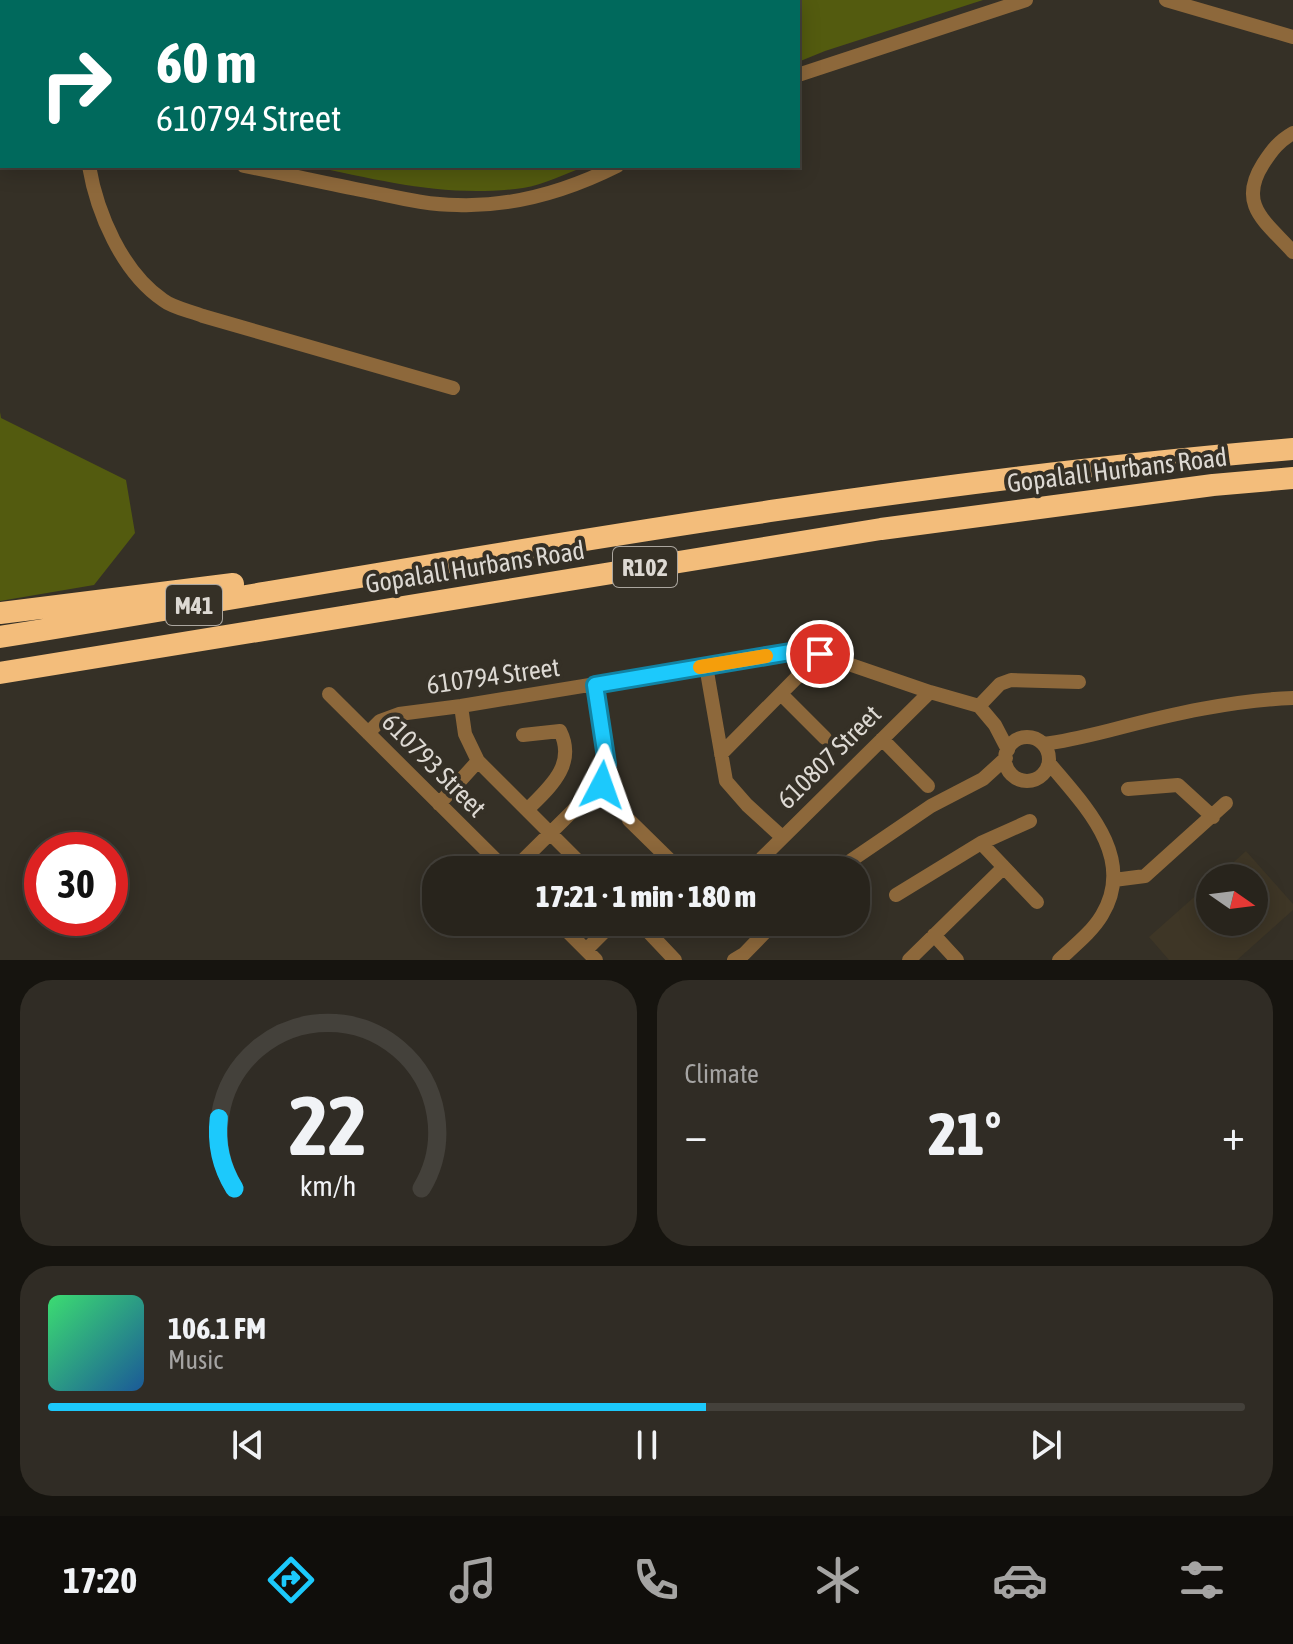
<!DOCTYPE html>
<meta charset="utf-8">
<style>
body{margin:0;font-family:"Asap Condensed",sans-serif;background:#302c25;color:#f1f3f6;height:100vh;display:flex;flex-direction:column;font-size:30px;white-space:nowrap}
*{box-sizing:border-box;margin:0}
p{font-size:26px;color:#a5a4a3}
.icon{flex:none;width:44px;height:44px;fill:none;stroke:currentColor;stroke-width:2;stroke-linecap:round;stroke-linejoin:round}
.map{position:relative;height:960px;overflow:hidden}
.drawer{display:flex;flex-direction:column;gap:20px;padding:20px;background:#16140f;flex:1}
.drawer>*{flex:none}
.top-card{position:absolute;left:0px;top:0px;width:800px;height:168px;box-shadow:0 4px 20px #0003,0 0 0 2px #44413b;background:#00695c;color:#fff;overflow:hidden}
.needle{width:52px;rotate:104deg}
.buttons{position:absolute;left:1196px;top:864px;display:grid;gap:16px}
.buttons a{display:grid;place-items:center;width:72px;height:72px;border-radius:50%;background:#28241c;box-shadow:0 4px 20px #0003,0 0 0 2px #44413b;font-size:40px}
.speed{position:absolute;left:24px;top:832px;display:flex;gap:16px;font-size:40px;font-weight:700;text-align:center}
.speed>*{display:grid;place-content:center;width:104px;height:104px;border-radius:50%;background:#28241c;box-shadow:0 4px 20px #0003,0 0 0 2px #44413b;line-height:1}
.speed .limit{border:12px solid #d22;background:#fff;color:#111}
.pin{position:absolute;display:grid;place-items:center;width:68px;height:68px;color:#fff;margin:-34px;border:4px solid #fff;border-radius:50%;box-shadow:0 2px 8px #0007}
.me{position:absolute;width:88px;margin:-44px;rotate:4deg;stroke-linejoin:round;filter:drop-shadow(0 0 6px #0008)}
.turn{display:flex;align-items:center;gap:28px;height:168px;padding:0 24px;font-size:36px}
.turn .icon{width:104px;height:104px;stroke-width:2.5}
.turn b{display:block;font-size:56px;line-height:68px}
.big{font-size:60px;font-weight:800;line-height:1.1}
.drawer .widget{flex:1;display:flex;flex-direction:column;justify-content:center;gap:12px;min-width:0;padding:0 28px;border-radius:32px;background:#302c25}
.drawer .dial{align-items:center;gap:0}
.dial svg{height:208px;overflow:visible;fill:none;stroke:#44413b;stroke-width:7;stroke-linecap:round;text-anchor:middle}
.dial text{fill:#f1f3f6;stroke:none}
.song{display:flex;align-items:center;gap:24px}
.cover{width:96px;height:96px;border-radius:12px;background:linear-gradient(135deg,hsl(140 70% 55%),hsl(210 70% 35%))}
.played{height:8px;border-radius:4px;background:linear-gradient(90deg,#1cc9fc 55%,#44413b 55%)}
.keys{display:flex;justify-content:space-around;direction:ltr}
.heat{display:flex;justify-content:space-between;align-items:center;font-size:44px;direction:ltr}
.drawer .tiles{flex:1;display:grid;gap:20px;grid-template-columns:1fr 1fr}
.widget:last-child{grid-column:span 2}
.trip{position:absolute;left:422px;top:856px;width:448px;height:80px;border-radius:32px;background:#28241c;box-shadow:0 4px 20px #0003,0 0 0 2px #44413b;font-weight:800;line-height:80px;text-align:center}
.tab-bar{display:flex;height:128px;justify-content:space-around;align-items:center;background:#100e0b;color:#a5a4a3}
.tab-bar .icon{width:56px;height:56px}
.tab-bar .selected{color:#1cc9fc}
.tab-bar b{font-size:36px;color:#f1f3f6}
.map>svg:first-child{display:block}
.built{fill:#3e3626}
.green{fill:#535b0f}
.lines{fill:none;stroke-linecap:round;stroke-linejoin:round}
.stream{stroke:#4f84c4;stroke-width:4}
.minor{stroke:#8d683b;stroke-width:14}
.highway{stroke:#f3bd7b;stroke-width:22}
.rail{stroke:#9e9a92;stroke-width:4;stroke-dasharray:16 8;stroke-linecap:butt}
.route-casing{stroke:#1283a4;stroke-width:20}
.route{stroke:#1cc9fc;stroke-width:14}
.slow{stroke:#f59e0b;stroke-width:14}
.labels{text-anchor:middle;dominant-baseline:central;stroke-width:8;stroke-linejoin:round;paint-order:stroke}
.shield{fill:#353026;stroke:#aba69f;stroke-width:2}
.shield-label{font-size:24px;font-weight:bold;fill:#ddd9d3}
.street-label{font-size:26px;fill:#ddd9d3;stroke:#353026}
</style>
<div class="map">
<svg width="1293" height="960" viewBox="0 0 1293 960">
<rect width="100%" height="100%" fill="#353026"/>
<!-- built -->
<path class="built" d="M1246,851L1293,904V910L1237,960H1169L1149,937L1210,883V922H1254V878H1216Z"/>
<!-- green -->
<path class="green" d="M536,0H983L825,51L798,62V2Z
M311,166H587C566,173 544,185 523,188C446,198 384,181 311,166Z
M0,412L1,418L126,480L135,533L94,585L0,601Z"/>
<g class="lines">
<!-- stream -->
<path class="stream" d="M570,2L572,0
M778,2L786,0
M0,13L2,14"/>
<!-- minor -->
<path class="minor" d="M118,0V2
M173,0V2
M1166,0L1293,37
M261,1L273,0
M304,2V0
M798,75L1026,0
M0,114H2
M1293,133C1279,141 1272,150 1263,164C1237,205 1266,222 1293,252
M89,166C97,213 122,272 163,300C173,308 191,311 203,316L453,388
M244,166C285,174 325,183 366,191C396,197 426,205 457,205C514,207 567,191 617,166
M706,666L726,781L747,805L782,837
M329,694L506,870
M781,694L825,738
M461,706L465,734L478,761L587,870
M979,706L1000,684L1011,680L1079,682
M368,733L380,721L399,714L461,706L796,651L828,657L930,692L979,706L995,725L1008,750
M523,735L560,731C577,765 549,788 527,810
M1005 759a22 22 0 1 1 44 0a22 22 0 1 1-44 0Z
M882,739L928,786
M1043,744C1068,741 1091,735 1115,729C1172,714 1234,700 1293,698
M721,754L820,654
M1049,763C1084,805 1137,857 1102,915C1092,932 1074,946 1059,960
M1128,789L1178,785L1213,817
M439,804L478,761
M629,820L680,870
M981,843L1037,902
M762,858L930,692
M513,870L605,779L607,764L595,685
M837,870L931,806L983,779L1006,758
M1114,880L1145,876L1226,803
M896,895L981,843L1030,821
M558,922L596,960
M639,922L675,960
M934,935L957,960
M586,950L614,922
M734,960L744,954L775,922
M909,960L1003,868"/>
<!-- highway -->
<path class="highway" d="M0,613L233,584
M0,637C430,567 859,485 1293,449
M0,673L881,529L1213,485L1293,478"/>
<!-- rail -->
<path class="rail" d="M0,54H2"/>
</g>
<g class="lines">
<!-- route casing -->
<g class="route-casing">
<path id="route" d="M602,785L607,764L595,685L796,651L820,654"/>
</g>
<!-- route -->
<use href="#route" class="route"/>
<!-- slow -->
<path class="slow" d="M700,667L766,656"/>
</g>
<g class="labels">
<!-- shield labels -->
<g class="shield">
<rect x="613" y="547" width="64" height="40" rx="6"/>
<rect x="166" y="585" width="56" height="40" rx="6"/>
</g>
<g class="shield-label">
<text x="645" y="567">R102</text>
<text x="194" y="605">M41</text>
</g>
<!-- street labels -->
<g class="street-label">
<text transform="translate(1117 470) rotate(-7)">Gopalall Hurbans Road</text>
<text transform="translate(475 567) rotate(-9)">Gopalall Hurbans Road</text>
<text transform="translate(493 676) rotate(-8)">610794 Street</text>
<text transform="translate(829 757) rotate(-45)">610807 Street</text>
<text transform="translate(434 765) rotate(45)">610793 Street</text>
</g>
</g>
</svg>
<div class="buttons">
<a><svg class="needle" viewBox="-14 -14 28 28"><path d="M0-13l5 13h-10z" fill="#e53935"/><path d="M0 13l5-13h-10z" fill="#a5a4a3"/></svg></a>
</div>
<div class="speed"><div class="limit">30</div></div>
<div class="pin" style="left:820px;top:654px;background:#d93025"><svg class="icon" aria-label="arrive" viewBox="0 0 24 24"><path d="M6 21V4h12l-3 4 3 4H6"/></svg></div>
<svg class="me" style="left:602px;top:785px" viewBox="-20 -20 40 40"><path d="M0-17L14 15 0 8-14 15z" fill="#1cc9fc" stroke="#fff" stroke-width="4"/></svg>
<div class="trip">17:21 · 1 min · 180 m</div>
<div class="top-card">
<div class="turn"><svg class="icon" aria-label="right" viewBox="0 0 24 24"><path d="M7 20v-9h11M14 6l5 5-5 5"/></svg><div><b>60 m</b>610794 Street</div></div>
</div>
</div>
<section class="drawer">
<div class="tiles">
<div class="widget dial"><svg viewBox="0 0 100 80">
<path d="M14 69A42 42 0 1 1 86 69"/>
<path d="M14 69A42 42 0 0 1 8 42" stroke="#1cc9fc"/>
<text x="50" y="56" font-size="32" font-weight="700">22</text>
<text x="50" y="72" font-size="11">km/h</text>
</svg></div>
<div class="widget"><p>Climate</p>
<div class="heat"><a>−</a><b class="big">21°</b><a>+</a></div>
</div>
<div class="widget">
<div class="song"><i class="cover"></i><div><b>106.1 FM</b><p>Music</p></div></div>
<div class="played"></div>
<div class="keys"><svg class="icon" aria-label="previous" viewBox="0 0 24 24"><path d="M18 5L8 12l10 7zM5 5v14"/></svg><svg class="icon" aria-label="pause" viewBox="0 0 24 24"><path d="M8 5v14M16 5v14"/></svg><svg class="icon" aria-label="next" viewBox="0 0 24 24"><path d="M6 5l10 7-10 7zM19 5v14"/></svg></div>
</div>
</div>
</section>
<nav class="tab-bar">
<b>17:20</b>
<svg class="icon selected" aria-label="directions" viewBox="0 0 24 24"><path d="M12 3l9 9-9 9-9-9zM9 14v-3h6M13 9l2 2-2 2"/></svg>
<svg class="icon" aria-label="music" viewBox="0 0 24 24"><path d="M9 18V5l10-2v13"/><circle cx="6" cy="18" r="3"/><circle cx="16" cy="16" r="3"/></svg>
<svg class="icon" aria-label="phone" viewBox="0 0 24 24"><path d="M5 4h4l2 5-3 2q2 4 5 5l2-3 5 2v4C11 20 4 13 5 4z"/></svg>
<svg class="icon" aria-label="climate" viewBox="0 0 24 24"><path d="M12 3v18M4 7l16 10M4 17L20 7"/></svg>
<svg class="icon" aria-label="car" viewBox="0 0 24 24"><path d="M5 17H2v-5l4-1 3-4h7l3 4 3 1v5h-3M9 17h6M6 11h13"/><circle cx="7" cy="17" r="2"/><circle cx="17" cy="17" r="2"/></svg>
<svg class="icon" aria-label="filters" viewBox="0 0 24 24"><path d="M4 7h16M4 17h16"/><circle cx="9" cy="7" r="2"/><circle cx="15" cy="17" r="2"/></svg>
</nav>
